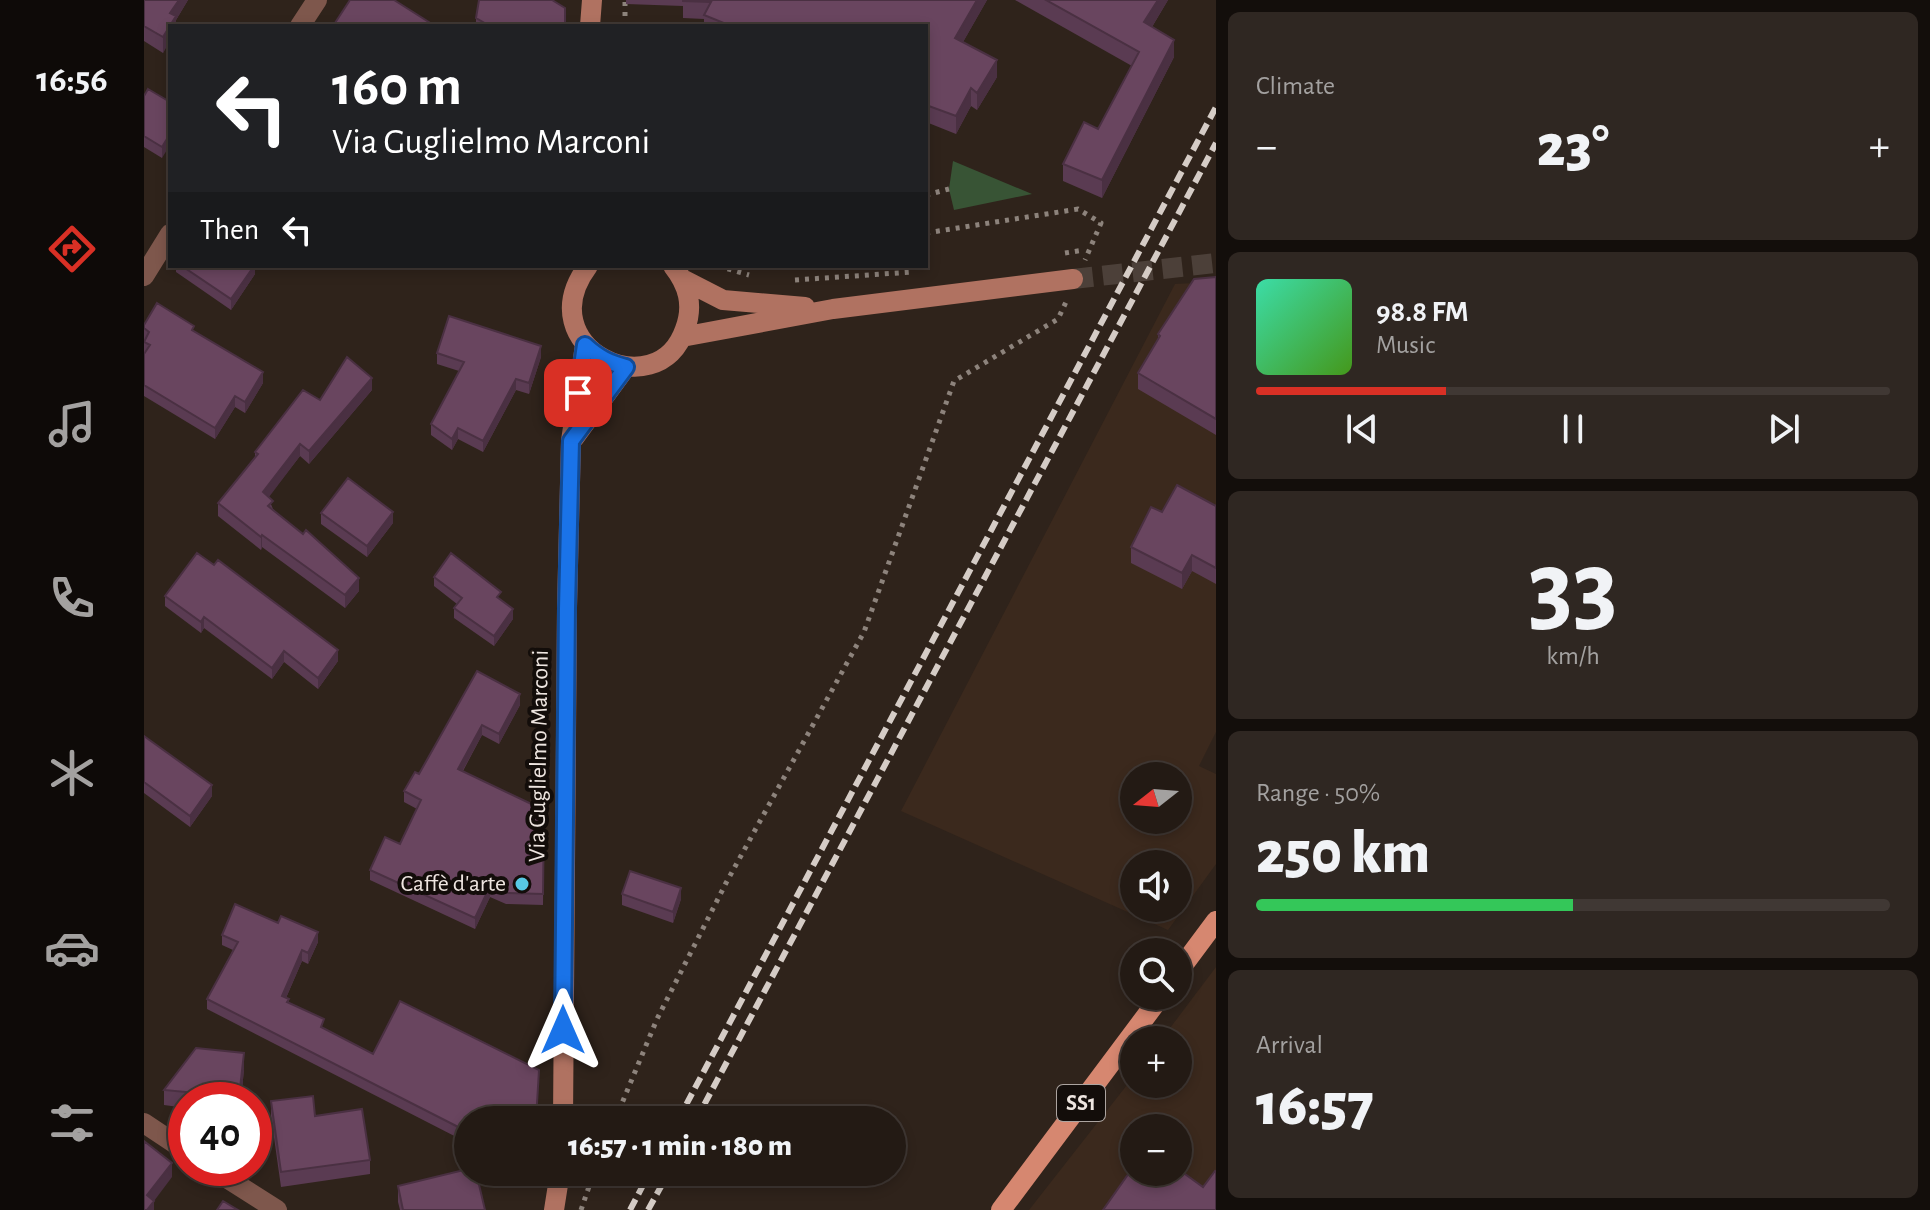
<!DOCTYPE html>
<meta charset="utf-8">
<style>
body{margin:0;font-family:"Alegreya Sans",sans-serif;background:#2f2722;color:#f1f3f6;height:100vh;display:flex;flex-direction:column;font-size:30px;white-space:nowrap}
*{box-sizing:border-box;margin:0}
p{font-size:26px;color:#a3a1a0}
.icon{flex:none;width:44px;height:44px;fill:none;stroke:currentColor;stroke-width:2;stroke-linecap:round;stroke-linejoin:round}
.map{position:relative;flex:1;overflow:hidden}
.details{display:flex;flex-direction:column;gap:12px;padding:12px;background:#130e0b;width:714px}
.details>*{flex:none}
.guide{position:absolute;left:24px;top:24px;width:760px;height:244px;border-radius:0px;box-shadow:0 4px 12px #0003,0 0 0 2px #403834;background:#202124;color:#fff;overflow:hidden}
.needle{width:52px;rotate:253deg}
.fabs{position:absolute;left:976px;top:762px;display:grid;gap:16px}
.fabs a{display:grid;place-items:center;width:72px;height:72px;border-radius:50%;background:#231a14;box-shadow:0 4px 12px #0003,0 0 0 2px #403834;font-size:40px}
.speed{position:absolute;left:24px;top:1082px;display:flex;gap:16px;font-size:40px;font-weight:700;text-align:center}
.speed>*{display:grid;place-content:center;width:104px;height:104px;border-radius:50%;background:#231a14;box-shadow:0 4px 12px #0003,0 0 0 2px #403834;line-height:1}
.speed .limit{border:12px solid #d22;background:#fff;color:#111}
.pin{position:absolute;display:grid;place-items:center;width:68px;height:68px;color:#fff;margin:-34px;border-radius:16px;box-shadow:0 4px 12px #0006}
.me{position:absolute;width:88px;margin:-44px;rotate:0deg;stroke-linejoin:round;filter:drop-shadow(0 0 6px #0008)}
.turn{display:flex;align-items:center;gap:28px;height:168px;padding:0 32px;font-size:36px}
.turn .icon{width:104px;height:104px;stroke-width:2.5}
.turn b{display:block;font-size:56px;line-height:68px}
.then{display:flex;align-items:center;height:76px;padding:0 32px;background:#0003;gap:16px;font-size:30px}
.big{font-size:60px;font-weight:800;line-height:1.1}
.details .widget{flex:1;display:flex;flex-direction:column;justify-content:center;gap:12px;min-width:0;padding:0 28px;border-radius:12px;background:#2f2722}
.details .dial{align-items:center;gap:0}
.dial b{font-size:104px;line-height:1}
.song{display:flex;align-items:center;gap:24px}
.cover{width:96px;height:96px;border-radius:12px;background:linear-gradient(135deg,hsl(160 70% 55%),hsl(100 70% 35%))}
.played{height:8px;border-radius:4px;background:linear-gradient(90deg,#d93025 30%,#403834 30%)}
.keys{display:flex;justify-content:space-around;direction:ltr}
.heat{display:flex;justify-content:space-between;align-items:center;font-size:44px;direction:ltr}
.charge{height:12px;border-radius:6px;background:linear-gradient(90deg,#34c759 50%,#403834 0)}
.trip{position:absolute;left:310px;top:1106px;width:452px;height:80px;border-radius:40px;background:#231a14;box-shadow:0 4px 12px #0003,0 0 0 2px #403834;font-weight:800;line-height:80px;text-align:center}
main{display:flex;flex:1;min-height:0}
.tab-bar{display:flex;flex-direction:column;width:144px;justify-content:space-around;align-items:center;background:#0e0a08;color:#a3a1a0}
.tab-bar .icon{width:56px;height:56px}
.tab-bar .current{color:#d93025}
.tab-bar b{font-size:36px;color:#f1f3f6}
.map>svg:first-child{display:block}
.built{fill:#3b291d;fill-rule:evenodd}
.green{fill:#385435}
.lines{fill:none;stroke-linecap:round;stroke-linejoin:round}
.secondary-tunnel{stroke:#4c4039;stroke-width:20;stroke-dasharray:20 10;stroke-linecap:butt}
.path{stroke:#8d837c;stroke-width:5;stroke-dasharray:4 6;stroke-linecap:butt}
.street{stroke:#7e574c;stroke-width:20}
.secondary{stroke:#b07261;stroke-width:20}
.primary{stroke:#d68770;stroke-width:20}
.rail{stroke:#d5ccc6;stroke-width:6;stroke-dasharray:12 6;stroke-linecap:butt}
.wall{fill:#5a3b52}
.shaded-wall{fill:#4a3042}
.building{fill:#69455f;stroke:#4a3042;stroke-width:2}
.route-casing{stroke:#114b97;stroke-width:20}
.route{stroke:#1a73e8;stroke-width:14}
.poi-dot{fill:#58c9e4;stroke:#130d0a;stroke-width:3}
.labels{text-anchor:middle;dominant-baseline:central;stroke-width:8;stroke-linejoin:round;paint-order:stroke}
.shield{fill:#130d0a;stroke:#aca4a0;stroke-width:2}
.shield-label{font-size:22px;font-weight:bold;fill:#eee5e0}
.street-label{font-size:24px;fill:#eee5e0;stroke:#130d0a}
.poi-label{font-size:24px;fill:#eee5e0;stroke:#130d0a;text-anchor:end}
</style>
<main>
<nav class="tab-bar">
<b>16:56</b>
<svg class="icon current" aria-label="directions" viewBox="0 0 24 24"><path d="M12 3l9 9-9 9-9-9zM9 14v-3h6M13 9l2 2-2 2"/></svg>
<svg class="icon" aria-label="music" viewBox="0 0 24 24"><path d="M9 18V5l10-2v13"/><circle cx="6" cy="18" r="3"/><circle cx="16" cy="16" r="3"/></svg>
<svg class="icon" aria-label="phone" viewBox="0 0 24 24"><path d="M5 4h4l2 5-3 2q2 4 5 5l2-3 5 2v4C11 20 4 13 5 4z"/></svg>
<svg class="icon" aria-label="climate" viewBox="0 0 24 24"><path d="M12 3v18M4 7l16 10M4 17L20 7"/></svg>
<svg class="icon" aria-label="car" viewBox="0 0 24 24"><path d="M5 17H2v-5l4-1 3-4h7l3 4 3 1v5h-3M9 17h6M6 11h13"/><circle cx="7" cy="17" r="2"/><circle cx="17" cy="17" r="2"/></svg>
<svg class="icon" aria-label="filters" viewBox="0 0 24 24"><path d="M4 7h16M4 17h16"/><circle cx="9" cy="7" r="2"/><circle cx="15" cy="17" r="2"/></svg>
</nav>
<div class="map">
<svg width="1072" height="1210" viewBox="0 0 1072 1210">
<rect width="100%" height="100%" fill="#2f231b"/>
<!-- built -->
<path class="built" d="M1072,282V732L1055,766L1072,774V864L1024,930L757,811L1031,284ZM990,776H1034V820H990ZM990,864H1034V908H990Z
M1072,967V1210H885L990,1076V1084H1034V1040H1017ZM990,1128H1034V1172H990Z"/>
<!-- green -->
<path class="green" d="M809,161L888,194L810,210L805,189Z"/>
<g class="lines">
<!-- secondary-tunnel -->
<path class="secondary-tunnel" d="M929,279L1072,263"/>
<!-- path -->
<path class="path" d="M481,26V0
M782,195L805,189
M782,233L934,209L957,223L941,260
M921,253L940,250
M574,266L605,275
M651,280L768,272
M471,1120L513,1019L582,883L720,632L810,381L914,319L922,302
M437,1210L450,1172"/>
<!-- street -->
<path class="street" d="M156,26L173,0
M0,276L26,234
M0,1123L42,1151
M67,1168L133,1210"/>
<!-- secondary -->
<path class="secondary" d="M446,26L448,0
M444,266C383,347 513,410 541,329C550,305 544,285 529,266
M540,280L579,300L661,307
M538,337L689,309L929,279
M430,438L482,367
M419,1120L423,608L427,441L441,345
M410,1210L416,1172"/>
<!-- primary -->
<path class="primary" d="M1034,972L1072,921
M857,1210L1017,996"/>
<!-- rail -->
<path class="rail" d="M534,1120L1072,107
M552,1120L1072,143
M486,1210L506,1172
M504,1210L525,1172"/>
</g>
<!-- wall -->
<path class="wall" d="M0,0H44L32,20V26L19,53L0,41Z
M482,0H843L819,42L853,77L833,110L827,106L812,134L782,122V26H560V19L539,18V6L482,4Z
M871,0H1024L1008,27L1030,57L958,198L919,181V164L954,129L988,66Z
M332,18L421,26H332Z
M0,96L26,102L18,158L0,147Z
M32,266H111V274L87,310L32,272Z
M1072,277V435L994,389V373L1014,340V334Z
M0,325L50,331L119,383L101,413L91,407L71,439L0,396Z
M293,353L397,357L385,394L372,390L339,452L314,439L308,450L287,435V424L315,371L293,364Z
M228,390L165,464L156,456L124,497L129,509L215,591L201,608L118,547L117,550L74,516V503L111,457V452L176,400Z
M1072,506V584L1048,571L1038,589L987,563V547L1018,512Z
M177,513L249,523L223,557L177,524Z
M290,577L357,600L369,619L350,646L310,618V608L313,604L290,586Z
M21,596L194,661L174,689L140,662L128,679L60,628L57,633L21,606Z
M333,671L376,705L355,744L338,735L319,771L400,810L399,905L362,904L346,897L331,929L226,880V870L256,844L273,809L260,802V791L275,774Z
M0,736L68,796L46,827L0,793Z
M478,894L537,899L529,923L478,905Z
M78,935L174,942L164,964L158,961L142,998L145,1002L180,1029L324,1120V1143L63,1009V999L89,950L78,945Z
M100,1069L97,1100H42V1108L20,1105V1090Z
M127,1101L171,1116L226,1160V1174L137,1187L127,1116Z
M381,1172H397V1180Z
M254,1186L341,1210H256L254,1202Z"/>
<!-- shaded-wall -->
<path class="shaded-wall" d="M35,0H44L32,20V26H26V41L19,53V37L26,13Z
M833,0H843L811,56V38Z
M1014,0H1024L1000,40V22Z
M1030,40V57L958,198V180Z
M853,60V77L833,110V93Z
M827,88V106L812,134V116Z
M26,134V145L18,158V147Z
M110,266H111V274L87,310V299Z
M397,346V357L385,394V383Z
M119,372V383L101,413V402Z
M228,378V390L165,464V451Z
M372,379V390L339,452V441Z
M91,396V407L71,439V428Z
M314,428V439L308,450V439Z
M156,444V456L119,505V492Z
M249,512V523L223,557V546Z
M118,535V547L117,550V537Z
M1048,555V571L1038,589V573Z
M215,578V591L201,608V595Z
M369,609V619L350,646V636Z
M60,617V628L57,633V622Z
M194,650V661L174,689V678Z
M140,651V662L128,679V668Z
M376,694V705L355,744V734Z
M338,725V735L314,779V769Z
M68,785V796L46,827V816Z
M346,886V897L331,929V918Z
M537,888V899L529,923V912Z
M174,932V942L164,964V953Z
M158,950V961L138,1007V996Z
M100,1053V1069L97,1100H95Z
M28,1163V1177L10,1201V1210H3V1195Z"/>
<!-- building -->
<path class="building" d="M0,0H35L26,13L32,16L19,37L0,26Z
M206,0H250L291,26H189Z
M335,0H408L421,8V26H346L332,18Z
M539,0H833L811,38L853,60L833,93L827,88L812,116L782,105V26H587L560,15L567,2L539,1Z
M902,0H1014L1000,22L1030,40L958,180L919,164L940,122L954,129L995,52Z
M4,89L26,102V134L18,147L0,136V96Z
M38,266H110L87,299Z
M1072,277V419L994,373L1016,336L1014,334L1050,279Z
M13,303L50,326L48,330L119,372L101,402L91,396L71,428L0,385V354L6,345L0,342L5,332L0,328V325Z
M305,316L397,346L385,383L372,379L339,441L314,428L308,439L287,424L320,362L293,353Z
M203,357L228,378L165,451L156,444L119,492L129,501L124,506L159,534L162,530L215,578L201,595L118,535L117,537L74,503L114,454L111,452L159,390L176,400Z
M204,478L249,512L223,546L177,513Z
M1033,485L1072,506V568L1048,555L1038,573L987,547L1007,507L1018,512Z
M53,553L70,565L74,560L194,650L174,678L140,651L128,668L60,617L57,622L21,596Z
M307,553L357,592L353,597L369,609L350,636L310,608L318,598L290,577Z
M333,671L376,694L355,734L338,725L314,769L400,810L399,894L362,893L346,886L331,918L226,870L241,837L256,844L277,800L260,791L271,772L275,774Z
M0,736L68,785L46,816L0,782Z
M486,871L537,888L529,912L478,894Z
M91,904L134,923L137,916L174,932L164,953L158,950L138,996L145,999L143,1002L180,1019L177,1027L229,1054L256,1001L395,1070L392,1120H324V1132L63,999L94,942L78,935Z
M52,1048L100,1053L95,1097L20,1090Z
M169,1096L171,1116L218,1109L226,1160L137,1172L127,1101Z
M0,1141L28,1163L3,1195L10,1201L3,1210H0Z
M990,1166V1172H1034V1169L1059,1187L1071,1171L1072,1172V1210H959Z
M324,1169V1172H332L341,1210H259L254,1186Z
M79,1201L94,1210H73Z"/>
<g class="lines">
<!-- route casing -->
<g class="route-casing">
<path id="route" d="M419,1030L423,608L427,441L482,367C465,363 454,357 441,345L434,393"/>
</g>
<!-- route -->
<use href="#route" class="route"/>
</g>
<!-- markers -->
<circle class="poi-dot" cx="378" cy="884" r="8"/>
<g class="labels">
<!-- shield labels -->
<rect class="shield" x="913" y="1085" width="48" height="36" rx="6"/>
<g class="shield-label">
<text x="937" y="1103">SS1</text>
</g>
<!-- street labels -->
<g class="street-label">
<text transform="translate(395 756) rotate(-89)">Via Guglielmo Marconi</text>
</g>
<!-- poi labels -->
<g class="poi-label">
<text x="362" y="884">Caffè d'arte</text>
</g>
</g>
</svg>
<div class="fabs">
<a><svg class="needle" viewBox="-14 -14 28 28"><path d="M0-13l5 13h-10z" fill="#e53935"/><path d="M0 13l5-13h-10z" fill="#a3a1a0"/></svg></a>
<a><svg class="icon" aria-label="sound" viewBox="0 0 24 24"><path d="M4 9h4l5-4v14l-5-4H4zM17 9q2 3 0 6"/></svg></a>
<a><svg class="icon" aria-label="search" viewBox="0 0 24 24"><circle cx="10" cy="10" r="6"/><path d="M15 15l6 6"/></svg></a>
<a>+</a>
<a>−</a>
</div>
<div class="speed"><div class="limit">40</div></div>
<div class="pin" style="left:434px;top:393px;background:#d93025"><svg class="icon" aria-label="arrive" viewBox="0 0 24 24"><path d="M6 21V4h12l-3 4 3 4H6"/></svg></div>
<svg class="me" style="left:419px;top:1030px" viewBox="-20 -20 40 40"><path d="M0-17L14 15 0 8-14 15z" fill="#1a73e8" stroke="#fff" stroke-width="4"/></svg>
<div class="trip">16:57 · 1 min · 180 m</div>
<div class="guide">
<div class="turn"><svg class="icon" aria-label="left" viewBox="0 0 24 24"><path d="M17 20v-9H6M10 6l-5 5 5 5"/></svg><div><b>160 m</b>Via Guglielmo Marconi</div></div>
<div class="then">Then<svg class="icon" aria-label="left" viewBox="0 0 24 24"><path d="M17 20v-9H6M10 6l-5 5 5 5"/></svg></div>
</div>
</div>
<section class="details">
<div class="widget"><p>Climate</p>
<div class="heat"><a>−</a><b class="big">23°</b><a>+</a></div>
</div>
<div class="widget">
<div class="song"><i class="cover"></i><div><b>98.8 FM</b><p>Music</p></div></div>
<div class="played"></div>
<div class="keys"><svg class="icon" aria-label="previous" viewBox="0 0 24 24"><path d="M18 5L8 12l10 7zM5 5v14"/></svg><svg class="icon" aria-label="pause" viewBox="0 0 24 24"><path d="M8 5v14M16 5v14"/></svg><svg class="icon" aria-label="next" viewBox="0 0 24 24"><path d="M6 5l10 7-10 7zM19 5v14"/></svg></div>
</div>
<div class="widget dial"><b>33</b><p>km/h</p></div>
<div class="widget"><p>Range · 50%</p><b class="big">250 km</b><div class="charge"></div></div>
<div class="widget"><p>Arrival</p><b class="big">16:57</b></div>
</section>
</main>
